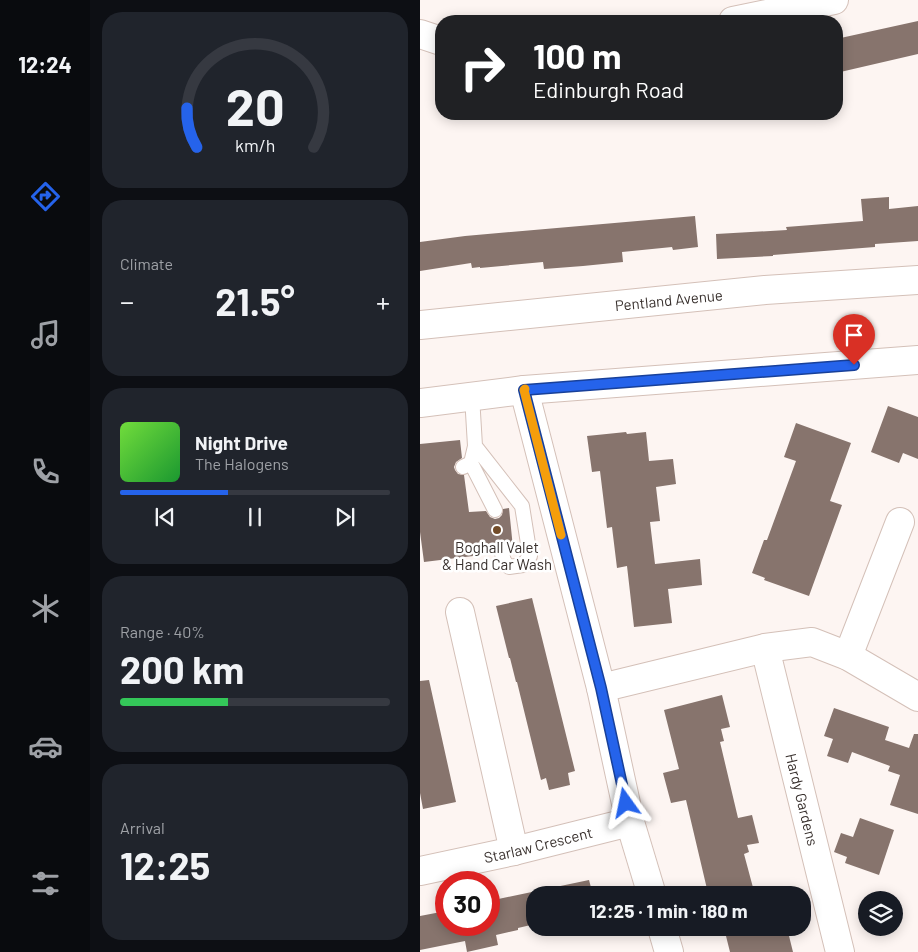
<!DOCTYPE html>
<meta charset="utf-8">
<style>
body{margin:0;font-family:Barlow,sans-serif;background:#20242c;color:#f1f3f6;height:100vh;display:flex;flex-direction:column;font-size:19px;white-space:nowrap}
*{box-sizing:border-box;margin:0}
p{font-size:16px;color:#9ea1a6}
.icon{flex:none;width:28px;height:28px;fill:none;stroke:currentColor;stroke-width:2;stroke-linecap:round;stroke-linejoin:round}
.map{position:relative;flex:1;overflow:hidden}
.drawer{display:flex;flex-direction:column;gap:12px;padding:12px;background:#0d0f14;width:330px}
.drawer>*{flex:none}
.guide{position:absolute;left:15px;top:15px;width:408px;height:105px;border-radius:20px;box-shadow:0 2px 12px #0003;background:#202124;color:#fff;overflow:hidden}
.tools{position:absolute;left:438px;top:891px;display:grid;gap:10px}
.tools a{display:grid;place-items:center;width:45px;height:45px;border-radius:50%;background:#171b24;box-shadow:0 2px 12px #0003;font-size:25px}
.speed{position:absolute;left:15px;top:871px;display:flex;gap:10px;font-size:25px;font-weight:700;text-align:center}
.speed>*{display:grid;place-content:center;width:65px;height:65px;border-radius:50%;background:#171b24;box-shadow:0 2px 12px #0003;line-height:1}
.speed .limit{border:8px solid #d22;background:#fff;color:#111}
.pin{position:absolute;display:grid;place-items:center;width:42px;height:42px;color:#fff;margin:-51px -21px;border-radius:50% 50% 50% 0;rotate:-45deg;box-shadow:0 0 5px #0007}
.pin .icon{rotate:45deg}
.me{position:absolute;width:55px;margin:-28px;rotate:348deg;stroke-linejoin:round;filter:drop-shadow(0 0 4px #0008)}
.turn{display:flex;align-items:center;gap:18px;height:105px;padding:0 15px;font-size:22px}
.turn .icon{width:65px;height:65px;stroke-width:2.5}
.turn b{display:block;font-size:35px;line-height:42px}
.big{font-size:38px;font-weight:700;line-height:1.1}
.drawer .widget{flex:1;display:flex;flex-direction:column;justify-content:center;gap:8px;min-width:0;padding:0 18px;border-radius:20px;background:#20242c}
.drawer .dial{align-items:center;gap:0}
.dial svg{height:130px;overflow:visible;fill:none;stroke:#363941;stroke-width:7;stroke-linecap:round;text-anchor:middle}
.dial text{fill:#f1f3f6;stroke:none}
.song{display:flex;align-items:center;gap:15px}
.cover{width:60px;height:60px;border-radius:8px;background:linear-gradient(135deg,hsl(100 70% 55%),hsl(130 70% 35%))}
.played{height:5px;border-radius:2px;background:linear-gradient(90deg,#2563eb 40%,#363941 40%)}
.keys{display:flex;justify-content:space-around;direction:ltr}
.heat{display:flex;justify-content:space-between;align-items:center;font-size:28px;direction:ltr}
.charge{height:8px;border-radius:4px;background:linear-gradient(90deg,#34c759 40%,#363941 0)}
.trip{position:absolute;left:106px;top:886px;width:285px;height:50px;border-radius:20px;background:#171b24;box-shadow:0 2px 12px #0003;font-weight:700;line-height:50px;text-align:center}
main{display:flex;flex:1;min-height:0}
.tab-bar{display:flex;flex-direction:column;width:90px;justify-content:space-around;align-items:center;background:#090b0e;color:#9ea1a6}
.tab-bar .icon{width:35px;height:35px}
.tab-bar .on{color:#2563eb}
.tab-bar b{font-size:22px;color:#f1f3f6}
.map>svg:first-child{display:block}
.building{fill:#87746d}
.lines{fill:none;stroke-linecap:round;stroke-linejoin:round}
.service-casing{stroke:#d4c0b8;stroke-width:16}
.minor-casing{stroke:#d4c0b8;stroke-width:30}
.primary-casing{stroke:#d4c0b8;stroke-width:30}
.service{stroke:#fff;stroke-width:14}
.minor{stroke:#fff;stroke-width:28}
.primary{stroke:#fff;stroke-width:28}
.route-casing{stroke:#184099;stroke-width:12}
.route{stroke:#2563eb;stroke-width:9}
.slow{stroke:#f59e0b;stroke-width:9}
.poi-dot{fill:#724c29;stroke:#fff;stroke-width:2}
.labels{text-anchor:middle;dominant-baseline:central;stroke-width:5;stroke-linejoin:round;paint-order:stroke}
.street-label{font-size:15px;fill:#39312e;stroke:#fff}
.poi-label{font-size:15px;fill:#39312e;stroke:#fff}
</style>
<main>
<nav class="tab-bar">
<b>12:24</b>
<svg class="icon on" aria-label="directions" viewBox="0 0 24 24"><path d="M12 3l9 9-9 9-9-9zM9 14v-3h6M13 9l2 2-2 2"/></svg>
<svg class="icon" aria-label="music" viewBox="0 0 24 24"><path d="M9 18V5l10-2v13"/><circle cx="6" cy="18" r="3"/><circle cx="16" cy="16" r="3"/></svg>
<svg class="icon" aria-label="phone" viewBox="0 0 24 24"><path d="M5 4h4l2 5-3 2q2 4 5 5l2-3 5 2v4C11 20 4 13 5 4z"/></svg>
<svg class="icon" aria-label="climate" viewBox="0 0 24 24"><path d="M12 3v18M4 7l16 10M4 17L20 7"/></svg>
<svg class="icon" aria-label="car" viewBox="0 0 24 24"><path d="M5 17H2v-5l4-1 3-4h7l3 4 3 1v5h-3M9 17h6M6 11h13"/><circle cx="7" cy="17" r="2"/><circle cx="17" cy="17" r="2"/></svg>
<svg class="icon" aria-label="filters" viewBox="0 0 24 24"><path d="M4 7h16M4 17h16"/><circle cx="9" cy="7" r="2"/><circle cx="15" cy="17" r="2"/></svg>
</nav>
<section class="drawer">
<div class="widget dial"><svg viewBox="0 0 100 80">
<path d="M14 69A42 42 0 1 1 86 69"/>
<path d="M14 69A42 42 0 0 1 8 45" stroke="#2563eb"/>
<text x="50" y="56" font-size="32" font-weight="700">20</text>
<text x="50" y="72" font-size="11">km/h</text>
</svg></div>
<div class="widget"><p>Climate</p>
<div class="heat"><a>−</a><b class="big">21.5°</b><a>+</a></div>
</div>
<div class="widget">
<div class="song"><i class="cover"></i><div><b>Night Drive</b><p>The Halogens</p></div></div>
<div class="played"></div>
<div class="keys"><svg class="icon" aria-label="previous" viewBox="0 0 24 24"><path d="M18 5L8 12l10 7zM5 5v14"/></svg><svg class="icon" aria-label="pause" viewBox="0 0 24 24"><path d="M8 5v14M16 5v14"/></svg><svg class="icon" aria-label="next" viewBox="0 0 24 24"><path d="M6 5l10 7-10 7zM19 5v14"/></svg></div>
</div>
<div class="widget"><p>Range · 40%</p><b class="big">200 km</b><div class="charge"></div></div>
<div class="widget"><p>Arrival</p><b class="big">12:25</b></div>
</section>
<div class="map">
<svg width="498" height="952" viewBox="0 0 498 952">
<rect width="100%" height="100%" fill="#fdf5f2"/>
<!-- building -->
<path class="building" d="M498,21V54L416,73V39Z
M469,197V209L498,206V241L455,244V247L353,255V256L297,259L296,234L367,230L366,227L443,221L441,199Z
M275,216L278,247L253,250L252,247L202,252L203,262L163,266L124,269L123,262L60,268V267L52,268L51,263L0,271V242L45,236Z
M468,406L498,417V459L483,453L479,463L451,452Z
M376,423L431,443L410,501L422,505L389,596L344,580L345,578L332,573L344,540H347L376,461L364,457Z
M206,432L207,434L226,432L229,461L253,459L256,484L236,487L240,521L230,522L235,564L280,559L282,585L248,589L252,623L214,627L207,566L197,568L192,527L187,528L180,471L172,472L167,436Z
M40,440L42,458L36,462L34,467L35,470L38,474L44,475L49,512L66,511L70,517L75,519L79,518L82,515L83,509L89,508L93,548L90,549L87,543L83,541H79L74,544L72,551L53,553V556L4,562L0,532V444Z
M112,598L155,771L148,773L150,785L129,790L126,778L121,780L97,682H96L90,658H89L76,606Z
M9,680L36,802L3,809L0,793V681Z
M302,695L310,727L301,729L304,741L300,742L318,818L332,815L339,843L327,845L329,852L324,854L335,895H277L276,892L287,889L266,800L251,803L243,773L259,769L244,710Z
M414,708L469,727L465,740L489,748L494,734H498V814L470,805L480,775L468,771L470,766L432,752L428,763L407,756L413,739L404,736Z
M440,818L474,830L459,875L425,863L427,857L414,852L421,833L433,837Z
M169,880L173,895H115V924L98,928V930L76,935L78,945L47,952L45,941L0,950V916L26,911V925H69V901Z
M145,928H180V929L147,936Z
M304,928H367L373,952H310Z"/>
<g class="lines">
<!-- service casing -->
<g class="service-casing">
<path id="service" d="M55,446L102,506L110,556L103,565L89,567L84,561L81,550
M51,463L75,510
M43,467L51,463L55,446L52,396"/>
</g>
<!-- minor casing -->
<g class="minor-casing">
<g id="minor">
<path d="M313,21L414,0"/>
<path d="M0,34L21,41"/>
<path id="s1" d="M0,325L345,290L498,280"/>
<path d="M40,612L94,851"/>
<path id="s2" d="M345,648L420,952"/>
<path d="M428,656L480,522"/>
<path d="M181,688L345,648L392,642L428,656L498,697"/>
<path d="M210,822L232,895"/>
<path id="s3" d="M0,871L94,851L210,822L181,688L104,390"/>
<path d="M242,928L249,952"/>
</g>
</g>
<!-- primary casing -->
<g class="primary-casing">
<path id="primary" d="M0,403L104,390L498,360"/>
</g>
<!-- service -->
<use href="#service" class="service"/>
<!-- minor -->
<use href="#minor" class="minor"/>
<!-- primary -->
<use href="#primary" class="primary"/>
</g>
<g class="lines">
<!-- route casing -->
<g class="route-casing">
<path id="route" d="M206,803L181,688L104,390L434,365"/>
</g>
<!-- route -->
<use href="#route" class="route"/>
<!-- slow -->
<path class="slow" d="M105,389L104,390L141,535"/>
</g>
<!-- markers -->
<circle class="poi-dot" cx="77" cy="530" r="5"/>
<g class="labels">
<!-- street labels -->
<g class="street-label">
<text stroke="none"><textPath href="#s1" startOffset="250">Pentland Avenue</textPath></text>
<text stroke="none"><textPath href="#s2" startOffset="156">Hardy Gardens</textPath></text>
<text stroke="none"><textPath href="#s3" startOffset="121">Starlaw Crescent</textPath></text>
</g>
<!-- poi labels -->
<g class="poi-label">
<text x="77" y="547">Boghall Valet<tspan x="77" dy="17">&amp; Hand Car Wash</tspan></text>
</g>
</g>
</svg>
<div class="tools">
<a><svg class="icon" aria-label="layers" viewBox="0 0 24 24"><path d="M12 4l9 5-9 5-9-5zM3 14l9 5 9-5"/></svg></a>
</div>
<div class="speed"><div class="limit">30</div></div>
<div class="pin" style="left:434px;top:365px;background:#d93025"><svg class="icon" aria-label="arrive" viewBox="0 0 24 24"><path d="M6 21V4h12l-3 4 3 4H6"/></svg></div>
<svg class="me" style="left:206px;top:803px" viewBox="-20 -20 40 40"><path d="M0-17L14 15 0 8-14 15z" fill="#2563eb" stroke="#fff" stroke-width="4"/></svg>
<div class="trip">12:25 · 1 min · 180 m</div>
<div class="guide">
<div class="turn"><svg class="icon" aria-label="right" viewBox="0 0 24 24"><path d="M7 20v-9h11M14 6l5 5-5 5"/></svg><div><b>100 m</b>Edinburgh Road</div></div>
</div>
</div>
</main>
